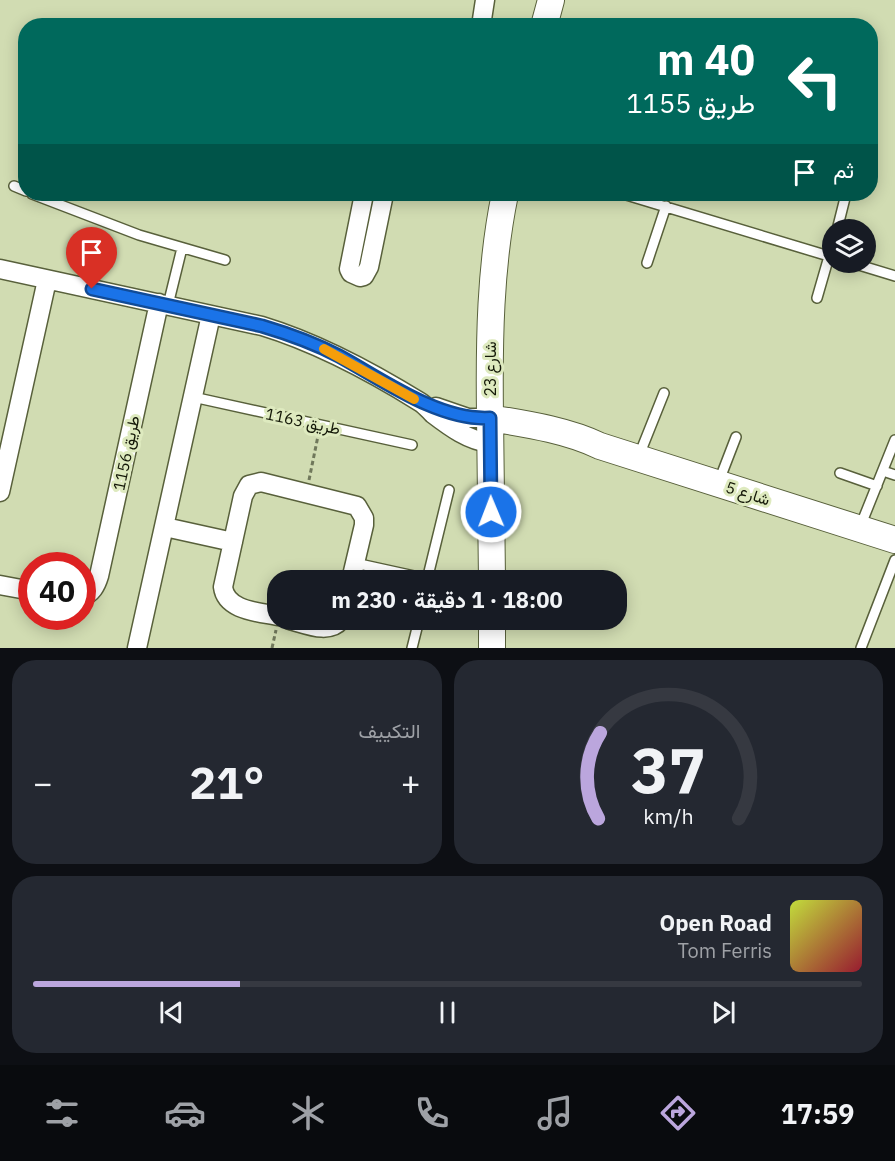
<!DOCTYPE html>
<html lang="ar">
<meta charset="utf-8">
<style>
body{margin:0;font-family:"IBM Plex Sans",Vazirmatn,sans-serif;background:#242831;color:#f1f3f6;direction:rtl;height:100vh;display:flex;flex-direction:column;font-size:22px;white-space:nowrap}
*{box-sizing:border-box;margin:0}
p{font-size:20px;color:#9ea1a6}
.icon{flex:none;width:33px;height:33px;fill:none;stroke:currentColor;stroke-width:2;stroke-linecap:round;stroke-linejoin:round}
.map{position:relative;height:648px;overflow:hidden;direction:ltr}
.drawer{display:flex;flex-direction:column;gap:12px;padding:12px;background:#0d0f14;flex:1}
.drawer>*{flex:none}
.top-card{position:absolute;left:18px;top:18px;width:860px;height:183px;border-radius:24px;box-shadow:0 3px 15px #0003;direction:rtl;background:#00695c;color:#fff;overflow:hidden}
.fabs{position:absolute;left:822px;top:219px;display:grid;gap:12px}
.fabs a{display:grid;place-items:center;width:54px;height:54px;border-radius:50%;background:#171b24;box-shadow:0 3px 15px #0003;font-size:30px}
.speed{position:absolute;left:18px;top:552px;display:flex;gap:12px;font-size:30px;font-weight:700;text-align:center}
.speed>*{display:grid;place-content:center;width:78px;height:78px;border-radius:50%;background:#171b24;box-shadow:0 3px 15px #0003;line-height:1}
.speed .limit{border:9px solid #d22;background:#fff;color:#111}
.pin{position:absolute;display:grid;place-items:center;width:51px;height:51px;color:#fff;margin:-62px -26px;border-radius:50% 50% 50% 0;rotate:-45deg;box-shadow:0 0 6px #0007}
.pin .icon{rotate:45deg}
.me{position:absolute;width:66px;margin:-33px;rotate:359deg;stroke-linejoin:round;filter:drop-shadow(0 0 4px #0008)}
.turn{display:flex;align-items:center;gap:21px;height:126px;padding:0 24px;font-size:27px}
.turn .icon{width:78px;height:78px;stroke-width:2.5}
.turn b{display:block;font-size:42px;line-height:51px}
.then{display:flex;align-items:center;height:57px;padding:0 24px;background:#0003;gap:12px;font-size:22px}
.big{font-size:45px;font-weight:700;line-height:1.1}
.drawer .card{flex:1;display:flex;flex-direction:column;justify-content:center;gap:9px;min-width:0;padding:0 21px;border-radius:24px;background:#242831}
.drawer .dial{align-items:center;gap:0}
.dial svg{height:156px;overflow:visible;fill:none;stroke:#363941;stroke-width:7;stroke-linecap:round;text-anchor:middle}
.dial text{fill:#f1f3f6;stroke:none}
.song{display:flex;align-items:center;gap:18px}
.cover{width:72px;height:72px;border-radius:9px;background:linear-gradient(135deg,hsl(70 70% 55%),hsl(350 70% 35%))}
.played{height:6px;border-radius:3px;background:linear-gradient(90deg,#bba6dd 25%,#363941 25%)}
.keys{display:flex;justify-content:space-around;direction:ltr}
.heat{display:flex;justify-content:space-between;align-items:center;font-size:33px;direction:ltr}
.drawer .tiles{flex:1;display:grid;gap:12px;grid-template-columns:1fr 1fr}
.card:last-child{grid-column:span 2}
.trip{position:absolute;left:267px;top:570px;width:360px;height:60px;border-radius:24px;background:#171b24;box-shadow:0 3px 15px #0003;font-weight:700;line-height:60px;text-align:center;direction:rtl}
.dock{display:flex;height:96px;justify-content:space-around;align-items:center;background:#090b0e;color:#9ea1a6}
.dock .icon{width:42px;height:42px}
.dock .selected{color:#bba6dd}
.dock b{font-size:27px;color:#f1f3f6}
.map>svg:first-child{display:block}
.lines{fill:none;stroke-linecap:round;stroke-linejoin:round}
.lane-casing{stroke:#58603b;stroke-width:12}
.street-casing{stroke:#58603b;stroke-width:21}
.secondary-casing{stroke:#58603b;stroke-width:28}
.path{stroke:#70785b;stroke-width:3;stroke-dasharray:4.5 3;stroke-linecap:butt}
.lane{stroke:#fff;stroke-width:9}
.street{stroke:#fff;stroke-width:18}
.secondary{stroke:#fff;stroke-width:26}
.route-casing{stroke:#114b97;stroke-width:15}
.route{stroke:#1a73e8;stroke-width:10}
.slow{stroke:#f59e0b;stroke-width:10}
.labels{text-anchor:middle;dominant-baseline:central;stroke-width:6;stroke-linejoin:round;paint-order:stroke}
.street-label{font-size:16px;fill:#141808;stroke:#deeabf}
</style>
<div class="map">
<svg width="895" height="648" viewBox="0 0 895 648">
<rect width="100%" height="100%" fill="#d1dcb2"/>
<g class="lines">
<!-- lane casing -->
<g class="lane-casing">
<path id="lane" d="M14,186L26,191
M32,194L139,235L225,260
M623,194L832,257
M837,230L846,194
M849,262L895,276
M647,263L666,206
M817,298L832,246
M168,305L182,248
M193,397L412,445
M638,458L664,393
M883,471L895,475
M840,473L877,486
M719,481L736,437
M860,527L895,440
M355,563L428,579
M427,580L449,490
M412,648L419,620
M861,648L895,560"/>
</g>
<!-- street casing -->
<g class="street-casing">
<path id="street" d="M481,26L485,0
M364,194L349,269L351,273L360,277L364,276L369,267L384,194
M0,269L262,326C318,343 370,371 420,402C425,405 429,410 433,414C450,427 469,441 490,443
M436,407L468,418H490
M0,492L47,280
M165,527L233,542
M0,585L32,591
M82,597C92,593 96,586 99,576L159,303
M278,616C259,612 226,611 223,587L243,496L249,485L261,482L357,506L364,518V525L351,580
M290,620C306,624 329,635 341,620
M137,648L211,315"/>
</g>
<!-- secondary casing -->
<g class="secondary-casing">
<path id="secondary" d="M544,26L551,0
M490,418C526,424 567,430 600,446L895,540
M492,580C491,526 491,471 490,416C489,342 490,266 505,194
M492,620V648"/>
</g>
<!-- path -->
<path class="path" d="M309,480L318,436
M272,648L276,630"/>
<!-- lane -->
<use href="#lane" class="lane"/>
<!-- street -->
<use href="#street" class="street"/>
<!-- secondary -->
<use href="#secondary" class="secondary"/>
</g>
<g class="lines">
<!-- route casing -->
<g class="route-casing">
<path id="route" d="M92,289L262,326C289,334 314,343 339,356C383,380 439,421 490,418L491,512"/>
</g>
<!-- route -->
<use href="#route" class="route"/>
<!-- slow -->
<path class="slow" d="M324,349L414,399"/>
</g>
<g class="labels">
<!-- street labels -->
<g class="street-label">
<text transform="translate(490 369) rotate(-90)">شارع 23</text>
<text transform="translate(303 421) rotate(12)">طريق 1163</text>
<text transform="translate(126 453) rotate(-78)">طريق 1156</text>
<text transform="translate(748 493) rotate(18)">شارع 5</text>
</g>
</g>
</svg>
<div class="fabs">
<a><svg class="icon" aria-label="layers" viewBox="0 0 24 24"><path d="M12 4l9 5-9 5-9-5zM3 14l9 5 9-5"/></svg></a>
</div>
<div class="speed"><div class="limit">40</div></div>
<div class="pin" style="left:92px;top:289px;background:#d93025"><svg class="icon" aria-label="arrive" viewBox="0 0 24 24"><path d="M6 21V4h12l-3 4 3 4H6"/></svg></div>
<svg class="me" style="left:491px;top:512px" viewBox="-20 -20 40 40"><circle r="17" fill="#1a73e8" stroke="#fff" stroke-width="3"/><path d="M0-11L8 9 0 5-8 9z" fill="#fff"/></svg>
<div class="trip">18:00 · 1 دقيقة · 230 m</div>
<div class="top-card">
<div class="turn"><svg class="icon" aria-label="left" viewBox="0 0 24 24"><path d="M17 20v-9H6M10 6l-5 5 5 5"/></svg><div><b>40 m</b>طريق 1155</div></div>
<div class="then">ثم<svg class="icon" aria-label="arrive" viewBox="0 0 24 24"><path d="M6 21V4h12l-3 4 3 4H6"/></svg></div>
</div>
</div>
<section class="drawer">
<div class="tiles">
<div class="card dial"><svg viewBox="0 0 100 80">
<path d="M14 69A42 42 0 1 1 86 69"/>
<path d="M14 69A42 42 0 0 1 15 25" stroke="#bba6dd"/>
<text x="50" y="56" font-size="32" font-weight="700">37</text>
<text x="50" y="72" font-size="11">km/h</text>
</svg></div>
<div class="card"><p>التكييف</p>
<div class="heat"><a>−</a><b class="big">21°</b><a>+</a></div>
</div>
<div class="card">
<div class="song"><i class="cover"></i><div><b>Open Road</b><p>Tom Ferris</p></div></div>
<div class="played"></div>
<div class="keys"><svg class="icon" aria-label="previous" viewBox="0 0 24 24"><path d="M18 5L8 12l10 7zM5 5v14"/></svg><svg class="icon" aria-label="pause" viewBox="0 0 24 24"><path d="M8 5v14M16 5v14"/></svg><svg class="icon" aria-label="next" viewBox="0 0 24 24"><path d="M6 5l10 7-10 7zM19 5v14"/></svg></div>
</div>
</div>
</section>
<nav class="dock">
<b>17:59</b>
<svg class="icon selected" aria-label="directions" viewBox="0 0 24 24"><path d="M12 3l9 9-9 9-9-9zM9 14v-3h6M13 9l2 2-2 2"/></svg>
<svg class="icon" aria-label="music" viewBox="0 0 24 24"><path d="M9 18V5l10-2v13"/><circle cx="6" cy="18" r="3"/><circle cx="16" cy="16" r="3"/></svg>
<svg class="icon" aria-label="phone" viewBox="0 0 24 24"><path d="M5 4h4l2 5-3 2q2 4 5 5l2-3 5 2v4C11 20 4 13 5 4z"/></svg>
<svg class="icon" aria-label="climate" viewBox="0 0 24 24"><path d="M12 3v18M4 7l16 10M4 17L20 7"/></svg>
<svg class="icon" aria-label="car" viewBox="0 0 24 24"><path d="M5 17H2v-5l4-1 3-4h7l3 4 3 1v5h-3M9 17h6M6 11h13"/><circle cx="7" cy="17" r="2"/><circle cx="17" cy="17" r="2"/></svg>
<svg class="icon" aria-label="filters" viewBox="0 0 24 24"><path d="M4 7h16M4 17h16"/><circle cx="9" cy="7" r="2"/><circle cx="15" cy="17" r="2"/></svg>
</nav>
